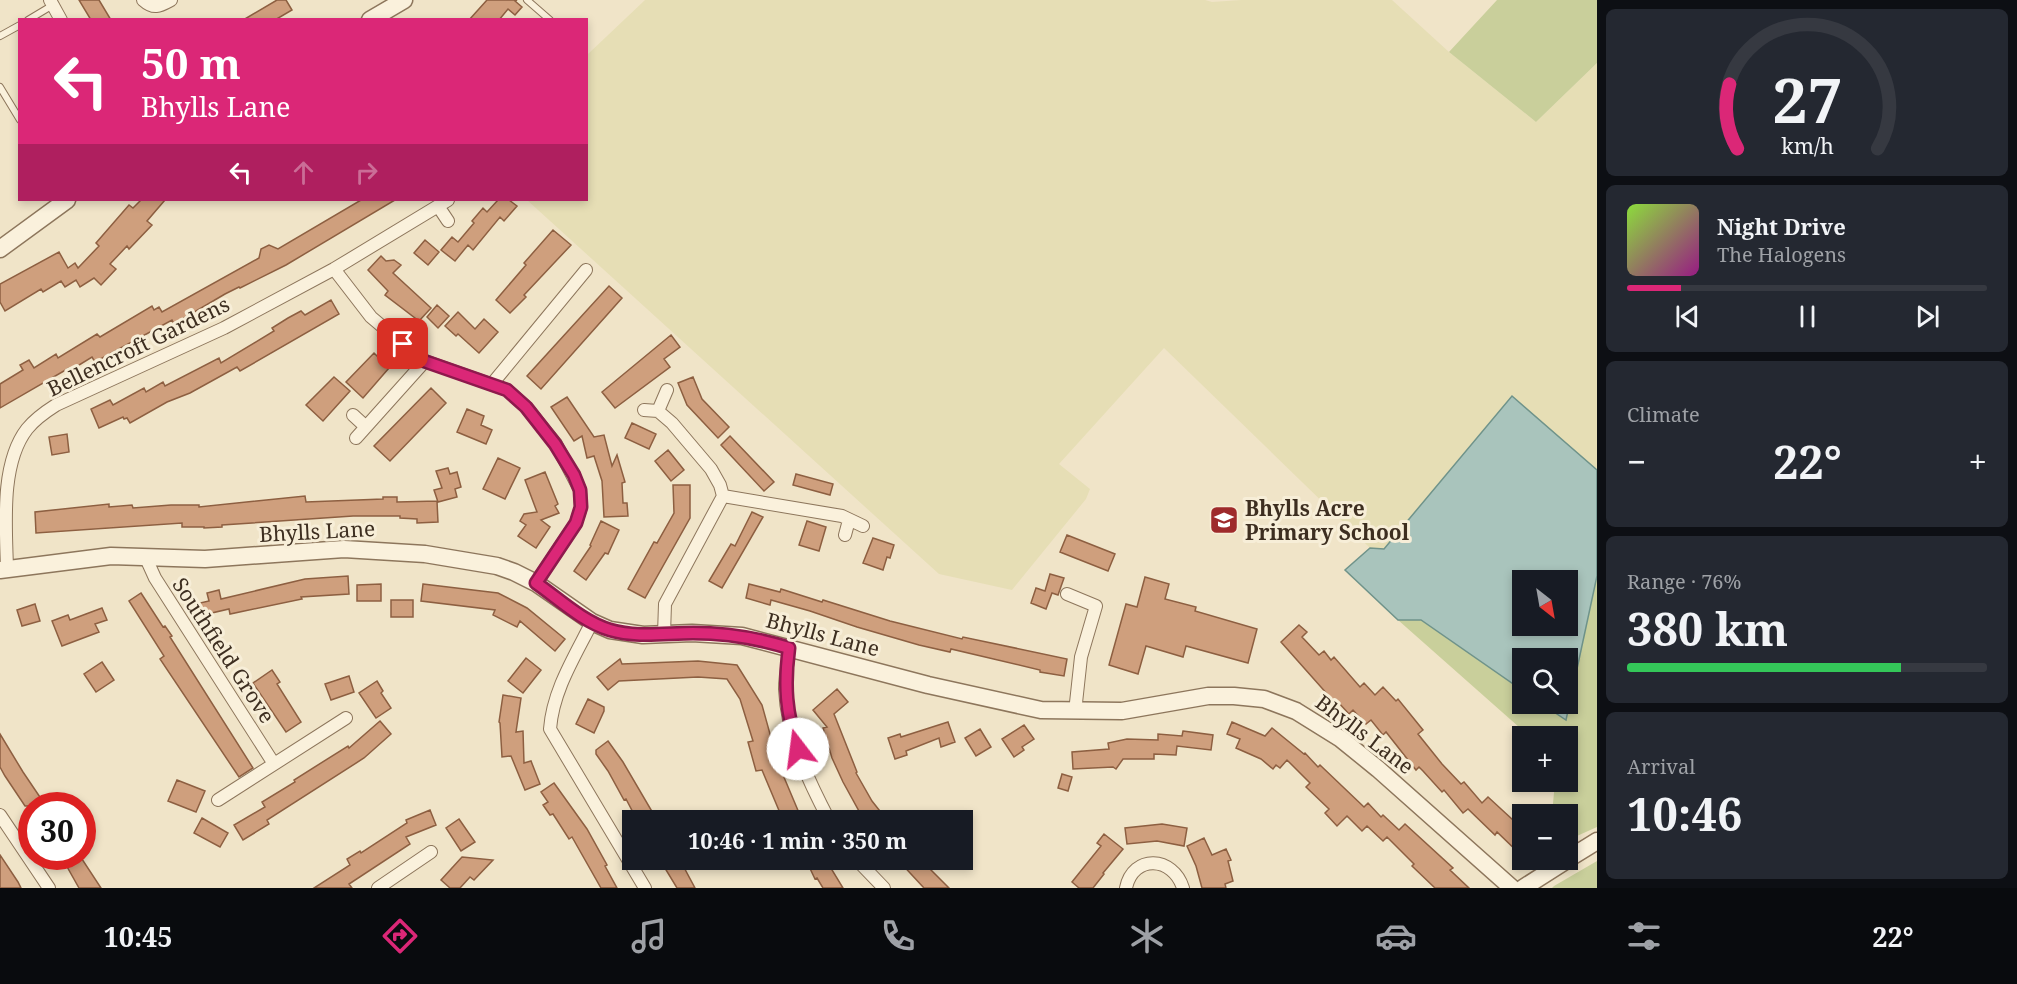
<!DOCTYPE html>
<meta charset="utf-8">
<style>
body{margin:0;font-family:"Noto Serif",serif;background:#242831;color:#f1f3f6;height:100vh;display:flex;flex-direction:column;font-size:22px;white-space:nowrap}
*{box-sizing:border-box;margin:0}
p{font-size:20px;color:#9ea1a6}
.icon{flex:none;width:33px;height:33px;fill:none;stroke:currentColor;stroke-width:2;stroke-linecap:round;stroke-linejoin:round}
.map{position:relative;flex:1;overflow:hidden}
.panel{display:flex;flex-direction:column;gap:9px;padding:9px;background:#0d0f14;width:420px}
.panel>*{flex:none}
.banner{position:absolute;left:18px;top:18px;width:570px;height:183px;border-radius:0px;box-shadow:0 3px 9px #0003;background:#db2777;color:#fff;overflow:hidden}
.needle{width:39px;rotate:149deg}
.fabs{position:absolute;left:1512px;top:570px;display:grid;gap:12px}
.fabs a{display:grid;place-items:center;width:66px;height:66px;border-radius:0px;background:#171b24;box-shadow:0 3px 9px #0003;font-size:30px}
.speed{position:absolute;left:18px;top:792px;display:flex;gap:12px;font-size:30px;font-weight:700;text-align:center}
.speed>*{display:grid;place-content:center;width:78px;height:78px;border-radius:50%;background:#171b24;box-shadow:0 3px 9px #0003;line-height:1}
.speed .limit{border:9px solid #d22;background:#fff;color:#111}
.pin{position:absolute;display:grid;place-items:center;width:51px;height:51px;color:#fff;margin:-26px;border-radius:12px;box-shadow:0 3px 9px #0006}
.me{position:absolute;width:66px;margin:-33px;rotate:345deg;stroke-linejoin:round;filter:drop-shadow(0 0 4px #0008)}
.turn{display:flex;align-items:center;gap:21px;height:126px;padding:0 24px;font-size:27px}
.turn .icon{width:78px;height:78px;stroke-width:2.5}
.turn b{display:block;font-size:42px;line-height:51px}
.lanes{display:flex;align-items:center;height:57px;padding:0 24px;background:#0003;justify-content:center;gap:30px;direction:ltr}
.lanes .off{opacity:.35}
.big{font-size:45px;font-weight:700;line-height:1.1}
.panel .widget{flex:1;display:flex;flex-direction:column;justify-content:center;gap:9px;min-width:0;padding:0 21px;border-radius:9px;background:#242831}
.panel .dial{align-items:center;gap:0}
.dial svg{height:156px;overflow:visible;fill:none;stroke:#363941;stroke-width:7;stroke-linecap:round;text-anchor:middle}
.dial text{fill:#f1f3f6;stroke:none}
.song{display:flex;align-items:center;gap:18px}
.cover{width:72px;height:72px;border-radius:9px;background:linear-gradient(135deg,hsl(90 70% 55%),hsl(310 70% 35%))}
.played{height:6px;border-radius:3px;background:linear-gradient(90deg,#db2777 15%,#363941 15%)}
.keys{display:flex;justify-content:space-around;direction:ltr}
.heat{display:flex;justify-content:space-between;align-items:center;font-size:33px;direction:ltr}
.charge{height:9px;border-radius:4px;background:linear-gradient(90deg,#34c759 76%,#363941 0)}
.trip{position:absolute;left:622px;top:810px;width:351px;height:60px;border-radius:0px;background:#171b24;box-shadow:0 3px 9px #0003;font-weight:700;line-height:60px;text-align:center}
.tabs{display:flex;height:96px;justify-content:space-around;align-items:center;background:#090b0e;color:#9ea1a6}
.tabs .icon{width:42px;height:42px}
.tabs .selected{color:#db2777}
.tabs b{font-size:27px;color:#f1f3f6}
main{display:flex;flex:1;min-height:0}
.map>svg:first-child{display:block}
.farmland{fill:#e6deb5}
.green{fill:#c9cf9b}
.water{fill:#a9c4bc;stroke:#6f938a;stroke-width:1.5;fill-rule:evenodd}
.building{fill:#cf9f7d;stroke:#8d5f41;stroke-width:1.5}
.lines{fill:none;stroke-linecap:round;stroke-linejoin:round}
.service-casing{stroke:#8d765c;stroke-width:8}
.minor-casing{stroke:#8d765c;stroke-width:14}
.tertiary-casing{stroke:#8d765c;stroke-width:19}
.service{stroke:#faf1dc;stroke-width:6}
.minor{stroke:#faf1dc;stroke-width:12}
.tertiary{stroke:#faf1dc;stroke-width:16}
.route-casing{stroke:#8e194d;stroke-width:15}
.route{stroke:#db2777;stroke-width:10}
.labels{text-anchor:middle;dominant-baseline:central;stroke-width:6;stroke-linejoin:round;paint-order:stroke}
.street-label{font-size:21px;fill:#3d2e20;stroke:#f7eed8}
.poi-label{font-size:21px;font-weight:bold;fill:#3d2e20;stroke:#f7eed8;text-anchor:start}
</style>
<main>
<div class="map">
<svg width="1597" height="888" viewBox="0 0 1597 888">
<rect width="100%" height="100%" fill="#f0e4c8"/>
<!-- farmland -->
<path class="farmland" d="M645,0H1205L1212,2L1241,0H1392L1449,52L1536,122L1597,63V470L1512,396L1384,549L1370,548L1164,348L1059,464L1090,489L1086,499L1012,590L939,574L527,200H586L587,55Z"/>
<!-- green -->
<path class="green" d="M1497,0H1597V63L1536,122L1449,52Z
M1597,576V827L1568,840V814H1552L1555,782H1568V736H1529L1398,620H1421L1522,690V704H1542L1566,720Z
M1597,861V888H1552L1554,886Z"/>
<!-- water -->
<path class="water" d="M1512,396L1597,470V576L1566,720L1542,704H1568V658H1522V690L1421,620H1398L1345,570L1370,548L1384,549ZM1522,580H1568V626H1522Z"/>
<!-- building -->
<path class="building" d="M79,0H99L111,20H91Z
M277,0H286L292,10L275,20H243Z
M487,0H517L515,1L522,7L515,15L508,9L499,20H469Z
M141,200H165L147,221L152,225L129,249L127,246L110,264L116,269L101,285L94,278L80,287L76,280L65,287L61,281L43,292L41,289L5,311L0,302V284L59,252L68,268L75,263L78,268L99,246L96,243L129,205L133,208Z
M361,200H395L286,265L240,288L239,287L225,294L174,324L172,320L95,362L92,357L71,370L69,368L0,408V384L23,370L20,365L29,360L34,368L56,354L58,358L97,334L100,337L152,306L154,310L159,307L162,312L259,258L261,249L269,245L278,249Z
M498,200H509L517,206L504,221L500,217L473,250L468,245L455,261L441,250L452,237L458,242L474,223L472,221L483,208L487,212Z
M553,230L571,245L524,295L526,297L510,313L496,300L526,265L524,263Z
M425,240L439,252L428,265L414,253Z
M381,256L386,261L394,260L401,265L393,273L431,308L419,321L385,295L388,291L368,270Z
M609,286L622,298L541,389L527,376Z
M331,300L339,314L240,371L237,367L190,393L167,402L130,423L127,418L124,419L123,417L99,428L91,409L110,400L113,405L144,388L146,392L163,382L165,386L219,358L221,363L274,331L272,328L288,318L301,311L305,315Z
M437,305L449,316L438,328L427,317Z
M458,312L475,329L484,319L498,332L479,353L458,334L456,336L445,326Z
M671,335L680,347L664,359L670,367L615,408L602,392Z
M374,353L389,368L363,398L346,382Z
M334,377L350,391L323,421L306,405Z
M693,377L702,399L729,427L718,438L687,405L678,383Z
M431,388L446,403L390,461L374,446Z
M567,397L594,437L604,435L612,466L617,455L625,482L622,483L623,503H627L628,516L604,517L602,481L594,456L587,458L582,436L574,441L551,407Z
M467,409L484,416L481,425L492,430L486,444L457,432Z
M632,423L656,434L649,449L625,438Z
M67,434L69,452L52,455L49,437Z
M730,436L774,482L764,491L721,445Z
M668,450L684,470L671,481L655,461Z
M498,458L520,468L505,499L483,489Z
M448,468L450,474L457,472L461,487L455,489L457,497L438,502L434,490L442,488L436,471Z
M545,472L558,504L555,506L559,513L541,520L550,527L536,548L518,536L526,525L520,521L524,514L537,512L525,480Z
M796,474L833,484L830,495L793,485Z
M673,485H690V518L645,598L628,589L654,542L657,543L674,513Z
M305,496L306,502L383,499V497H397V502L437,501L438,522L417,523V519L400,518V516H353L222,525V527L204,528V527H182V523L36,533L35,512L109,504V507L132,505L133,508L171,505H199V507Z
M752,512L763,517L722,588L709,581L731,544L735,546Z
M601,521L619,530L608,554L605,553L586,580L574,571L591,546L590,545Z
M807,521L826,527L819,551L799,545Z
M1067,535L1115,554L1108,571L1060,552Z
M873,538L894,545L890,558L887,557L883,570L863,563Z
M1050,574L1064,578L1058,595L1052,593L1046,609L1031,603L1036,588L1045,591Z
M348,576L349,594L301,597L302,599L230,614L229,609L203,615L200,603L209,601L207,593L219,590L221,599L305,579Z
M1145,577L1169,584L1165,599L1196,607L1195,611L1257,629L1248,663L1186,646L1183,657L1146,646L1138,674L1109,665L1126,604L1137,607Z
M381,584V601H357V585Z
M423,584L498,593L527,608L565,639L555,651L520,621L517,627L493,615L495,610L421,601Z
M749,584L780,592L781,589L822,602L823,600L890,621L962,639L963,637L1067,659L1064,676L1040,672V670L951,649L950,652L919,645L857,627L810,611L771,600L770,605L746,598Z
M141,593L163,627L165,626L172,636L170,637L253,768L239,777L160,659L164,656L129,601Z
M391,600H413V617H391Z
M35,604L40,621L22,626L17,610Z
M102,608L107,620L95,624L99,632L62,646L52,621L68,615L70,620Z
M1299,625L1307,632L1302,637L1319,655L1324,651L1331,660L1334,657L1360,687L1364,683L1375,695L1383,687L1396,701L1398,699L1423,730L1418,734L1442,764L1461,784L1464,782L1482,803L1488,797L1513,820L1516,817L1522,822V856L1497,832L1495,835L1468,809L1463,813L1444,790L1442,792L1423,771L1419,767L1416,770L1386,732L1383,735L1371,720L1366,724L1353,710L1349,714L1338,702L1336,704L1281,642Z
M526,658L541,670L523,693L508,681Z
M620,659L622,664L698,661L737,665L762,705L778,763L802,820H783L762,770L756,771L748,742L753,741L740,699L727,679L698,677L619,681L608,690L597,677Z
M102,662L114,680L96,692L84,674Z
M272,670L280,682L277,684L301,722L286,732L253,683Z
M349,676L354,692L331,700L325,684Z
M377,681L383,691L381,693L391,708L376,718L359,693Z
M837,689L848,702L834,714L857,772L856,773L872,801L887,820H866L859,811L843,782L832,758L823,728L827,727L813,710Z
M503,695L521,698L516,732L523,731L524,763L531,761L540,784L525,790L511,756L502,757L500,723L499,722Z
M588,699L604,707V711L594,733L576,724Z
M380,721L391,734L364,758L267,820L269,824L243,840L234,825L265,807L262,802L295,782L294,780L348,746L349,748Z
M948,722L955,742L941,747L939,738L906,751L907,755L895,759L888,738L900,734L901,737Z
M1232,722L1265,736L1272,728L1304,754L1305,753L1318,767L1320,765L1364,807L1368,803L1381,817L1383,815L1399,830L1405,824L1453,868L1450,870L1469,888H1435L1412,866L1414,864L1387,837L1383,841L1367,826L1362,831L1347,816L1337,826L1325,813L1329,809L1306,787L1310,783L1287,760L1280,768L1276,765L1273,769L1261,759L1236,748L1240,739L1227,734Z
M1024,725L1034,739L1022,747L1024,750L1014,757L1002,739Z
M980,729L991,747L976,756L965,738Z
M1183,731L1213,735L1211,750L1177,746L1176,755L1154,754V759H1123L1116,769L1113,767L1073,769L1072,752L1109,749L1108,743L1127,739L1158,740V734L1182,736Z
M0,734L23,772L46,806H25L5,776L0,767Z
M608,741L623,762L657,820H637L626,799L624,800L608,771L596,754V750Z
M1062,774L1072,777L1068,791L1058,788Z
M177,780L205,791L196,812L168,801Z
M554,783L587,829L607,865L605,866L617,888H601L572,837L569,839L553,814L550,815L543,805L548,802L541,792Z
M430,810L436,825L406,837L410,844L349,884L352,888H314L350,865L347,859L360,851L361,853L407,823L406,820Z
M202,818L228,833L220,847L194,833Z
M459,819L475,842L461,851L446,828Z
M1162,824L1187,828L1184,846L1157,841L1127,844L1125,828Z
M1104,834L1123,849L1103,873L1104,874L1093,888H1079L1072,882L1101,846L1097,843Z
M1204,838L1212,855L1226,849L1231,860L1228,861L1233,881L1225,884L1226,888H1202L1196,866L1187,846Z
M0,855L18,882L21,888H0Z
M61,856H80L101,888H79Z
M462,857L493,860L474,880L470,877L460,888H450L441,880Z
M660,860H680L695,888H677Z
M806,860H826L843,888H823L817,878L815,879Z
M898,860H921L949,888H924Z"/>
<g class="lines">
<!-- service casing -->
<g class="service-casing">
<path id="service" d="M527,0L550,20
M28,20L53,5
M0,36L20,25
M0,87L20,120"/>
</g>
<!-- minor casing -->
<g class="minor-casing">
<path id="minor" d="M50,0L61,20
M143,0C154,10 160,6 171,0
M438,206L448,221
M334,269L371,317L403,344L425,361L507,390L526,407L556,444L580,490L581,507L576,523L536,583
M492,384L586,270
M644,410L658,411L672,423L711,469L720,485L723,496L665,604L664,634
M658,411L667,390
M353,415L366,427
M356,438L425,361
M723,496L842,516L863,526
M845,535L849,520
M145,556L155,578L274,764
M7,569C6,526 0,464 27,429C35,419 45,412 56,405L224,328L334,269L448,200
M1067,594L1096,606L1081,657L1075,712
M592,622C575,656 553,690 550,729L645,888
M790,648C788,661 785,675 785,689C787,736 808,780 829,820
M218,800L346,718
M0,815L49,888
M857,860L884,888
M378,888L431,852
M1126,888C1133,854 1173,856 1183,888"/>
</g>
<!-- tertiary casing -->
<g class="tertiary-casing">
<path id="tertiary" d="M370,20L404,0
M0,249L67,200
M0,570L111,556L205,559L344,549L425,554L497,566L514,572L536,583L592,622L610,630L643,635L692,633L742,636L928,685L1041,710L1122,711L1208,696H1234L1264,699L1296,711L1341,739L1378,769L1512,888
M1568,859L1597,841
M1523,888L1567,860"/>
</g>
<!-- service -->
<use href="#service" class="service"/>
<!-- minor -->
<use href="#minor" class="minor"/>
<!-- tertiary -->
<use href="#tertiary" class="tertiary"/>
</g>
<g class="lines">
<!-- route casing -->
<g class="route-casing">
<path id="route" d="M403,344L424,361L507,390L526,407L555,444L574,475L580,490L581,507L576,523L536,583C559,599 583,622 610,630C637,638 666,633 693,633C727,633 757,638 789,648C784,685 786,713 798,749"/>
</g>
<!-- route -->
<use href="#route" class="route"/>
</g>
<!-- icons -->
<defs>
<g id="school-square" transform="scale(1.5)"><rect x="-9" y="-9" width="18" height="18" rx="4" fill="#9e2a2b" stroke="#f7eed8"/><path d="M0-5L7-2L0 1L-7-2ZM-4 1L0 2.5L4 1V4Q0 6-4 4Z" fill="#fff"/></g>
</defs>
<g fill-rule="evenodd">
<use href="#school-square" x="1224" y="520"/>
</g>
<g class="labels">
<!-- street labels -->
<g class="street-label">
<text transform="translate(138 346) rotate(-26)">Bellencroft Gardens</text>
<text transform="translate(317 531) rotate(-3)">Bhylls Lane</text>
<text transform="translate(823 634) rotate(15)">Bhylls Lane</text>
<text transform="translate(224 650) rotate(57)">Southfield Grove</text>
<text transform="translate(1365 734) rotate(37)">Bhylls Lane</text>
</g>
<!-- poi labels -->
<g class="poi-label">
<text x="1245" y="508">Bhylls Acre<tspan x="1245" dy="24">Primary School</tspan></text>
</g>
</g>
</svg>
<div class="fabs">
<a><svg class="needle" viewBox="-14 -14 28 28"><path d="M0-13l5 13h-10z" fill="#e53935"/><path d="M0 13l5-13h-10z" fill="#9ea1a6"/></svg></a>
<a><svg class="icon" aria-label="search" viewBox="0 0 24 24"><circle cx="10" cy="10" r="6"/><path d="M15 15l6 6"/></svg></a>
<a>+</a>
<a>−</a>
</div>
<div class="speed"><div class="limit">30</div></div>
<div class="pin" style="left:403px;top:344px;background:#d93025"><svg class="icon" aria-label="arrive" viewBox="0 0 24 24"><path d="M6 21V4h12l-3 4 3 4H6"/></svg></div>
<svg class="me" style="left:798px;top:749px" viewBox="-20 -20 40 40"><circle r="19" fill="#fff"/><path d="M0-13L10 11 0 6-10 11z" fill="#db2777"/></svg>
<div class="trip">10:46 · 1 min · 350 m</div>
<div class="banner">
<div class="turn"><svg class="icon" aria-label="left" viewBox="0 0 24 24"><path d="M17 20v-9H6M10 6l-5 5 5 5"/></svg><div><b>50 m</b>Bhylls Lane</div></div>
<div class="lanes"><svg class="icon" aria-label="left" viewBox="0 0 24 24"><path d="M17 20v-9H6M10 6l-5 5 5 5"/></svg><svg class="icon off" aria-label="ahead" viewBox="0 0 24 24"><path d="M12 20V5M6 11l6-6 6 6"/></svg><svg class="icon off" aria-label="right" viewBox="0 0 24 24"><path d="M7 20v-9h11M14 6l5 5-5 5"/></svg></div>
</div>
</div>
<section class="panel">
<div class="widget dial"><svg viewBox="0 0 100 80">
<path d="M14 69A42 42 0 1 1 86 69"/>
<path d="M14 69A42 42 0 0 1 10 36" stroke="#db2777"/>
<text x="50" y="56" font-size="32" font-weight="700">27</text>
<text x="50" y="72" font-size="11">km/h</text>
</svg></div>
<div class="widget">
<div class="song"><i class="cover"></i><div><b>Night Drive</b><p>The Halogens</p></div></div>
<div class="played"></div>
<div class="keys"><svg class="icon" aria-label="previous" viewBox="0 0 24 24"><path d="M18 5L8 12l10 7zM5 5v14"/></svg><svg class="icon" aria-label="pause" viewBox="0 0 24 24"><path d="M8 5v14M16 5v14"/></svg><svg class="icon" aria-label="next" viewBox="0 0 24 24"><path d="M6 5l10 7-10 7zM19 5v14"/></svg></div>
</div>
<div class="widget"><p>Climate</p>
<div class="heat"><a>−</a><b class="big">22°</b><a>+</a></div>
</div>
<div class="widget"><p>Range · 76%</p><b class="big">380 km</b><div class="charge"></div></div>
<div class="widget"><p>Arrival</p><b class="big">10:46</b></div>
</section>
</main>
<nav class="tabs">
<b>10:45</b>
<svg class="icon selected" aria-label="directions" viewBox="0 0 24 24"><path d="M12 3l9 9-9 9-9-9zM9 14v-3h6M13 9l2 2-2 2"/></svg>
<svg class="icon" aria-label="music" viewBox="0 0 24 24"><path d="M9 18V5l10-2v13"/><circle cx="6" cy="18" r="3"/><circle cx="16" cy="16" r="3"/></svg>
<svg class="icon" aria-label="phone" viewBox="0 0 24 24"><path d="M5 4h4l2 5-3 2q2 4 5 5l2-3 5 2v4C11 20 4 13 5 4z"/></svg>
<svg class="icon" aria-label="climate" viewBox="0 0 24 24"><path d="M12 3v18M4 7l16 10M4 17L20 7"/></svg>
<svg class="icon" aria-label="car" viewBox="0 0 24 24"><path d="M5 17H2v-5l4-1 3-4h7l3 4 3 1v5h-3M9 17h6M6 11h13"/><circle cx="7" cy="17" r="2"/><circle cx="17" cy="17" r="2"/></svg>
<svg class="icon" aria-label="filters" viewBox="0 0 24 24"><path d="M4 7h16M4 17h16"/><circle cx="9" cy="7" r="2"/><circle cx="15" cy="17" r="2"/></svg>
<b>22°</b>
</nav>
